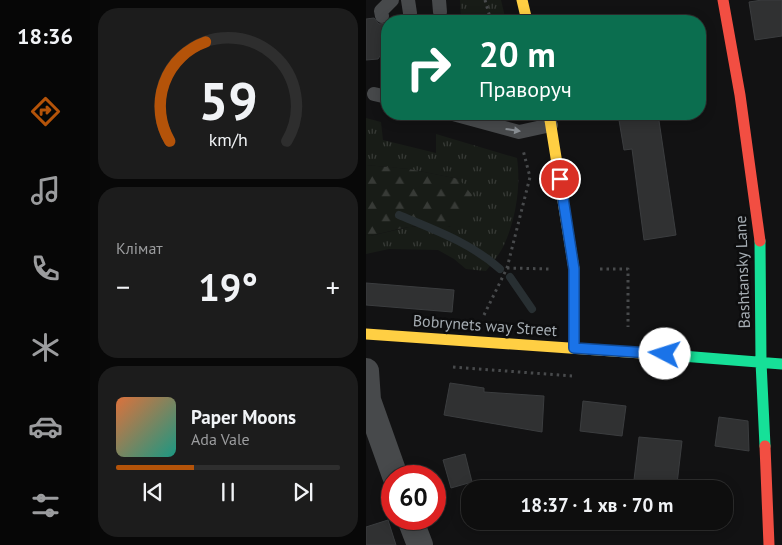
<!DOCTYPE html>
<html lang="uk">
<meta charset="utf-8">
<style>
body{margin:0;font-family:"PT Sans",sans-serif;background:#1c1c1c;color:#f1f3f6;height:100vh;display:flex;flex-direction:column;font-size:19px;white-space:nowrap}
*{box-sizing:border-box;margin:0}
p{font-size:16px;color:#9b9c9e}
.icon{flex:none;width:28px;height:28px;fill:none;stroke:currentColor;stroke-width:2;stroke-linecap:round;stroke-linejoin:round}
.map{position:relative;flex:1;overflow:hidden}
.drawer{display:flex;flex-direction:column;gap:8px;padding:8px;background:#080808;width:276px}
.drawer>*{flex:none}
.banner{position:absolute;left:15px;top:15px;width:325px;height:105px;border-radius:20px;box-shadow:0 2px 12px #0003,0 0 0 1px #2e2e2e;background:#0b6e4f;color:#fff;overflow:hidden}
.speed{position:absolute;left:15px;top:465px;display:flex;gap:10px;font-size:25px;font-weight:700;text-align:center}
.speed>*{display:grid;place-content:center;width:65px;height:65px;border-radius:50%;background:#0e0e0e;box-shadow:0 2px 12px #0003,0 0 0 1px #2e2e2e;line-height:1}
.speed .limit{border:8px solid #d22;background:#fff;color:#111}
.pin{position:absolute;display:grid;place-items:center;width:42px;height:42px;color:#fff;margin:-21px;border:2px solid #fff;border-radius:50%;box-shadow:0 1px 5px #0007}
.me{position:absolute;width:55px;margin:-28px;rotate:275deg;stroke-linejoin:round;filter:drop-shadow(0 0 4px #0008)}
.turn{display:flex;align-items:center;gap:18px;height:105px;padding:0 15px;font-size:22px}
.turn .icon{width:65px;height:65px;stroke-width:2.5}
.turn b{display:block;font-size:35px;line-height:42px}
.big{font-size:38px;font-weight:600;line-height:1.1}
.drawer .tile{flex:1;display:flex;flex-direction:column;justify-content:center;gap:8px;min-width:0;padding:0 18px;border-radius:20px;background:#1c1c1c}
.drawer .dial{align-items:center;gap:0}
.dial svg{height:130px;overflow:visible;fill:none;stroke:#2e2e2e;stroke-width:7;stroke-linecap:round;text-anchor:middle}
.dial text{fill:#f1f3f6;stroke:none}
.song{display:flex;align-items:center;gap:15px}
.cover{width:60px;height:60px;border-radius:8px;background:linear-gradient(135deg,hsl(20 70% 55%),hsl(170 70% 35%))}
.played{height:5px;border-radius:2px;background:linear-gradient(90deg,#b45309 35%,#2e2e2e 35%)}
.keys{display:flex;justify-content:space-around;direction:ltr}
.heat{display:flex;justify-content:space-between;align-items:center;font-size:28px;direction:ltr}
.trip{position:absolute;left:95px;top:480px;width:272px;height:50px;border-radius:20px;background:#0e0e0e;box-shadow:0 2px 12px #0003,0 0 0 1px #2e2e2e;font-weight:600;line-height:50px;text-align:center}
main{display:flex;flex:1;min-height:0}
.tabs{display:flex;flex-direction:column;width:90px;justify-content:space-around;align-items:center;background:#060606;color:#9b9c9e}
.tabs .icon{width:35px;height:35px}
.tabs .current{color:#b45309}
.tabs b{font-size:22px;color:#f1f3f6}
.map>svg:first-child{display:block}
.grass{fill:url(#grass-tufts)}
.forest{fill:url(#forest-firs)}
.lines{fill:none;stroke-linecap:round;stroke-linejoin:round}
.stream{stroke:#282f32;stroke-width:8}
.building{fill:#303132;stroke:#3b3d3f}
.path{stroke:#484a4c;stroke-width:3;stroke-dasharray:2.5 4;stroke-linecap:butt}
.lane{stroke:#47494b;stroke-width:14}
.street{stroke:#47494b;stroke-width:26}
.fast{stroke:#16e098;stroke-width:11}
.slow{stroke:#ffcf43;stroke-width:11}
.jam{stroke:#f24e42;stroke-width:11}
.oneway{fill:#898e93}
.route-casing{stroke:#114b97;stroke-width:12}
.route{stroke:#1a73e8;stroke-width:9}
.labels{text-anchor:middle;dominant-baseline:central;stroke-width:5;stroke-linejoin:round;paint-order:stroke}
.street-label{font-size:16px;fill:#a5acb2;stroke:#0d0d0e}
</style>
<main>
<nav class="tabs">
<b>18:36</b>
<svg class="icon current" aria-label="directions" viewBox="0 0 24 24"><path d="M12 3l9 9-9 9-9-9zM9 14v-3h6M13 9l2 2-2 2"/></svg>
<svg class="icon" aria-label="music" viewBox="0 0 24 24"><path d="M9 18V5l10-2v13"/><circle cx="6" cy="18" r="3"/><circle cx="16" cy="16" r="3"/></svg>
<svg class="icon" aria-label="phone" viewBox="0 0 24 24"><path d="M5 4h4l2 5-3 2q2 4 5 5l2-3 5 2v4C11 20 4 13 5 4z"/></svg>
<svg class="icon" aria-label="climate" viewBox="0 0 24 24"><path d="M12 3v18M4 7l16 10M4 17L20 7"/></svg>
<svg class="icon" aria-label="car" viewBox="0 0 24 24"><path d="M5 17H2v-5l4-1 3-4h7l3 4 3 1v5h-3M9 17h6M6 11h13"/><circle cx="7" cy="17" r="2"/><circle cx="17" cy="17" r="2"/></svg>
<svg class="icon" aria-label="filters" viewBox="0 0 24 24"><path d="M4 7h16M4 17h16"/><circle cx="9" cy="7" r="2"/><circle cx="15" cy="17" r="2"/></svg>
</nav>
<section class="drawer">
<div class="tile dial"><svg viewBox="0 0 100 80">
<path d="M14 69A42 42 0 1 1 86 69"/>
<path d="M14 69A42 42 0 0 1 36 8" stroke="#b45309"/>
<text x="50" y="56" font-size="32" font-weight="700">59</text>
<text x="50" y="72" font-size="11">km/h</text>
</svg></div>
<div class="tile"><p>Клімат</p>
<div class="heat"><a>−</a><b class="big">19°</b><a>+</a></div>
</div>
<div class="tile">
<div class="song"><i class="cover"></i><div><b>Paper Moons</b><p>Ada Vale</p></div></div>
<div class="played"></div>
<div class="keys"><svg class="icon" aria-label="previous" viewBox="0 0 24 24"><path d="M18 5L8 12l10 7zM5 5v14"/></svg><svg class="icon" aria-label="pause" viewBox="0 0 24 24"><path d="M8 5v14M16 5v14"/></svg><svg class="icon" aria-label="next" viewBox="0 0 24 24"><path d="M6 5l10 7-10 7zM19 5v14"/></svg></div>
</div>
</section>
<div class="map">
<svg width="416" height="545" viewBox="0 0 416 545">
<defs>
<pattern id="grass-tufts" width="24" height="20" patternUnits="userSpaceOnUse" patternTransform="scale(1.25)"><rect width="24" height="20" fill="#181c17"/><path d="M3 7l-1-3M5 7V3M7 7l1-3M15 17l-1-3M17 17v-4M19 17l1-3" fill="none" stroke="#373a36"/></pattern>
<pattern id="forest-firs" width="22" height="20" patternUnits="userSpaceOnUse" patternTransform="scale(1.25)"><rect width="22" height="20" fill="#181c17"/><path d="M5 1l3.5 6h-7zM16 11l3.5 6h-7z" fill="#373a36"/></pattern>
</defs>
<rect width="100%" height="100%" fill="#121213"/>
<!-- grass -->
<path class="grass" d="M94,0H135L140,21H95Z
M0,118L15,122L17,140L70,153V134L151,158C155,186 150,219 138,245C134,254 126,263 120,271L100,269L88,259L72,250L23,249L0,254V234L4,236L43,227H84L93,179L43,169L0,165Z"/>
<!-- forest -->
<path class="forest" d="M0,165L43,169L93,179L106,195C93,241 78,223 43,227C30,229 17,233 4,236L0,234Z"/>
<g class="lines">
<!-- stream -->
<path class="stream" d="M33,215C69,230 105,243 134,269
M144,277L166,309"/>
</g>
<!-- building -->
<path class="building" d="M396,0H416V36L389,40L383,2Z
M8,18L13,24L21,23V51L16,53L12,59L0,60V19Z
M252,114H292L310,235L278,240L266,149L258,150Z
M0,283L88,290L86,312L0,305Z
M84,383L118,388V392L178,396L176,432L78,415Z
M217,401L260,406L256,436L214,431Z
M353,417L382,421L383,451L349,446Z
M273,437L316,441L311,484L268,480Z
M99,454L106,482L85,488L77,460Z
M22,520L30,545H0V527Z"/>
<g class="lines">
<!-- path -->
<path class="path" d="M119,0L125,21
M141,268L183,269
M234,269H262V327
M118,315L141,268L164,177L157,150
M87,367L206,376"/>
<!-- lane -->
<path class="lane" d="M42,0L44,13
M73,0L74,12
M16,16L15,11L26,0
M21,60V68
M8,94L21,97
M87,114L153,132L185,125"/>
<!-- street -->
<path class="street" d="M0,371L2,400L29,476
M44,519L54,545"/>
<!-- fast -->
<path class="fast" d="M394,241L395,362L399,446
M303,355L416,364"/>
<!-- slow -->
<path class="slow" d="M156,0L161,21
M183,114L208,269V348
M0,334L303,355"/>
<!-- jam -->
<path class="jam" d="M357,0L374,95L394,241
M399,446L403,545"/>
</g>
<!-- one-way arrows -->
<defs><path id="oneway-solid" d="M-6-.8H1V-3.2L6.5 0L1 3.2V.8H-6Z" transform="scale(1.25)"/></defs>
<use class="oneway" href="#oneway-solid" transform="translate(147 130) rotate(8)"/>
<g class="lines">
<!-- route casing -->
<g class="route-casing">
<path id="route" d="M194,179L208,269V348L299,354"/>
</g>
<!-- route -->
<use href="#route" class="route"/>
</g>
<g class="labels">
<!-- street labels -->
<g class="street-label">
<text transform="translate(376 272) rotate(-92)">Bashtansky Lane</text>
<text transform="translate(119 325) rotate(4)">Bobrynets way Street</text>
</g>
</g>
</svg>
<div class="speed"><div class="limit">60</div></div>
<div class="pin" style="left:194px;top:179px;background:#d93025"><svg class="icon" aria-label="arrive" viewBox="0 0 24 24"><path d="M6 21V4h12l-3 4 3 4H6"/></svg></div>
<svg class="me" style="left:299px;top:354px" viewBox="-20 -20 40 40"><circle r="19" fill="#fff"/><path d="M0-13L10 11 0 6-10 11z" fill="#1a73e8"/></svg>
<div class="trip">18:37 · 1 хв · 70 m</div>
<div class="banner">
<div class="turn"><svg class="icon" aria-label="right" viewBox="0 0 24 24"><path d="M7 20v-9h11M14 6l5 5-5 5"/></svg><div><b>20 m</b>Праворуч</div></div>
</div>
</div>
</main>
